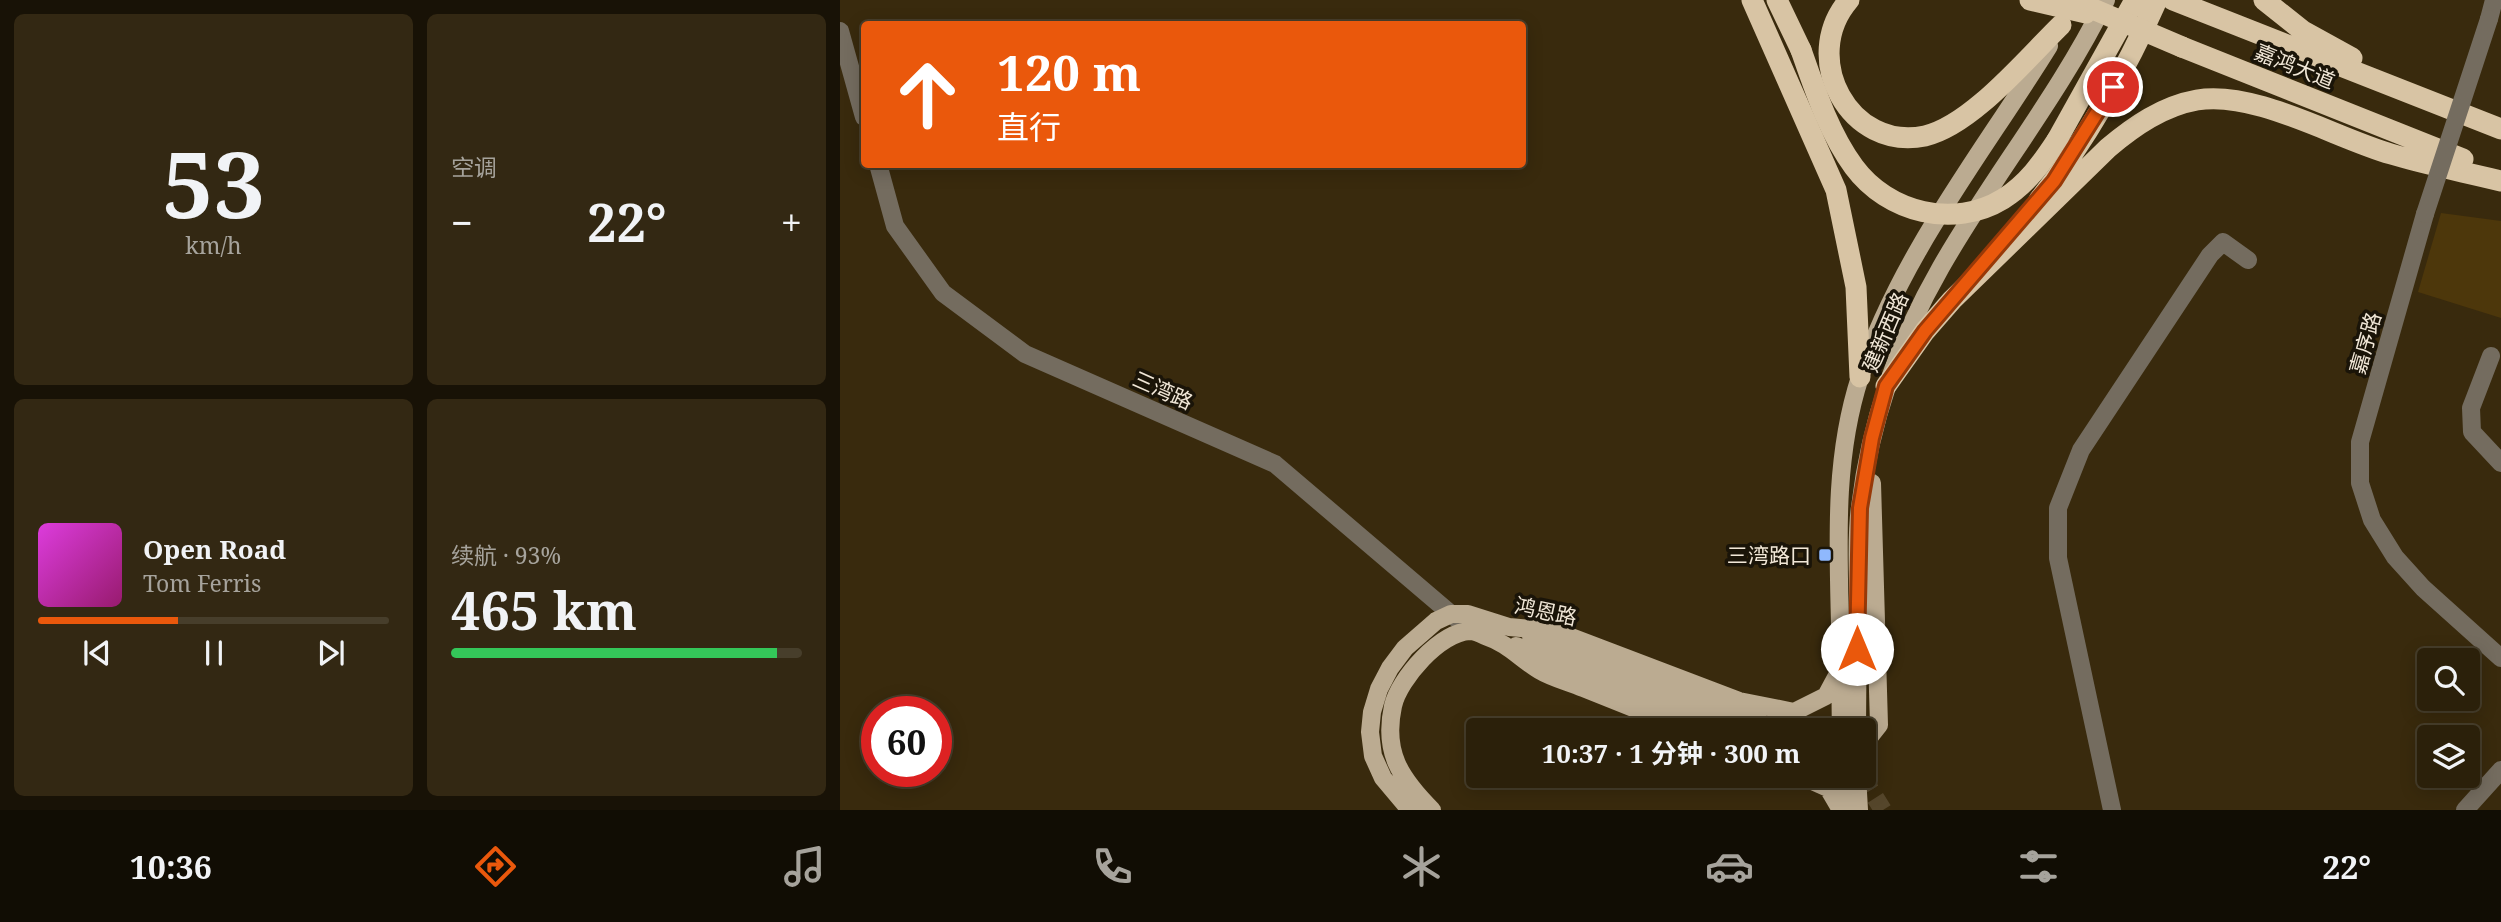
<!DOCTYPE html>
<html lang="zh">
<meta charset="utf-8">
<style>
body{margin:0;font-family:"Noto Serif","Noto Sans SC",serif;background:#332813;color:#f1f3f6;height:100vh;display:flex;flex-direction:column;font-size:26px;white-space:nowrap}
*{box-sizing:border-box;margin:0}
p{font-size:23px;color:#a6a39c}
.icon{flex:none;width:38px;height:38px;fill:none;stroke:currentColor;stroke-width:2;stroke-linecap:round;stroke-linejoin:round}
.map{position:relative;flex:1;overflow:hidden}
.drawer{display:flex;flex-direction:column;gap:14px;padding:14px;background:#181206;width:840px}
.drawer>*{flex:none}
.banner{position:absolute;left:21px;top:21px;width:665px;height:147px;border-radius:7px;box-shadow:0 4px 18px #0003,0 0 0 2px #473e2b;background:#ea580c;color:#fff;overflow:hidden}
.fabs{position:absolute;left:1577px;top:648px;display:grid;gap:14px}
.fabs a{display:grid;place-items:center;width:63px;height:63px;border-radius:7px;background:#2b200a;box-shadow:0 4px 18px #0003,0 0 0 2px #473e2b;font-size:35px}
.speed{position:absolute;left:21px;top:696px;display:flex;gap:14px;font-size:35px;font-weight:700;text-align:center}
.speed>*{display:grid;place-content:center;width:91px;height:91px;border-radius:50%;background:#2b200a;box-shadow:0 4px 18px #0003,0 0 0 2px #473e2b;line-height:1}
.speed .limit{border:10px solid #d22;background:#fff;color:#111}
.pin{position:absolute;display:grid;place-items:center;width:60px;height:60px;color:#fff;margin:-30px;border:4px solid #fff;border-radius:50%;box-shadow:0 2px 7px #0007}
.me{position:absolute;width:77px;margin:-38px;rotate:0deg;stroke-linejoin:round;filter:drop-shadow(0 0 5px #0008)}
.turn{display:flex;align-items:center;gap:24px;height:147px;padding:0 21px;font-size:32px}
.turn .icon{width:91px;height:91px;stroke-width:2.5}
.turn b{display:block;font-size:49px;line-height:60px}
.big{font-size:52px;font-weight:700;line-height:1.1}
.drawer .tile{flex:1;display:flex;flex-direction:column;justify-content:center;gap:10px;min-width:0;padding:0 24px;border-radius:10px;background:#332813}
.drawer .dial{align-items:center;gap:0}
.dial b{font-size:91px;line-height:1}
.song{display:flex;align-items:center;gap:21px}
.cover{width:84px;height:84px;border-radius:10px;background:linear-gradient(135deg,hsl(300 70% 55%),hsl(320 70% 35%))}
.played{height:7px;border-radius:4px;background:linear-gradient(90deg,#ea580c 40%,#473e2b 40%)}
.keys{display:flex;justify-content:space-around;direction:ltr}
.heat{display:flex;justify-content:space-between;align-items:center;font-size:38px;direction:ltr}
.charge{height:10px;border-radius:5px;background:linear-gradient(90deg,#34c759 93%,#473e2b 0)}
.drawer .tiles{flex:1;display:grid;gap:14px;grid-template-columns:repeat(2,1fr)}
.trip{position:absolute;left:626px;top:718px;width:410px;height:70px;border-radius:7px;background:#2b200a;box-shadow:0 4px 18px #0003,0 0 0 2px #473e2b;font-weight:700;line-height:70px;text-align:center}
.tabs{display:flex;height:112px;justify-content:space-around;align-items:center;background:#110d04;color:#a6a39c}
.tabs .icon{width:49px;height:49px}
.tabs .active{color:#ea580c}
.tabs b{font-size:32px;color:#f1f3f6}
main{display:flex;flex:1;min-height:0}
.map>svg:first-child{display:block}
.green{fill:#4d370b}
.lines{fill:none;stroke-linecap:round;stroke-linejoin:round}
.major-tunnel{stroke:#55462b;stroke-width:18;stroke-dasharray:18 9;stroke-linecap:butt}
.minor{stroke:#746c5f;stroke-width:18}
.major{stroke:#bbab91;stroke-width:18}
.highway{stroke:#d8c4a4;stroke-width:21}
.minor-bridge{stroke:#746c5f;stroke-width:18}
.highway-bridge{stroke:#d8c4a4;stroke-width:21}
.route-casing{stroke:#983908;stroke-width:18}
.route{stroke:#ea580c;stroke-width:12}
.poi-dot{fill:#8fb8fd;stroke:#1a1408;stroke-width:2.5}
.labels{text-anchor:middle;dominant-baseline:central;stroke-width:7;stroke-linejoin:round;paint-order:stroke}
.street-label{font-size:21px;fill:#f1e7d7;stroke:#1a1408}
.poi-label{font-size:21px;fill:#f1e7d7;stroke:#1a1408;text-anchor:end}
</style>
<main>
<section class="drawer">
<div class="tiles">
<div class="tile dial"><b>53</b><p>km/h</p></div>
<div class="tile"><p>空调</p>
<div class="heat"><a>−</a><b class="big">22°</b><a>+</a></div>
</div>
<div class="tile">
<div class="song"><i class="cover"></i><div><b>Open Road</b><p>Tom Ferris</p></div></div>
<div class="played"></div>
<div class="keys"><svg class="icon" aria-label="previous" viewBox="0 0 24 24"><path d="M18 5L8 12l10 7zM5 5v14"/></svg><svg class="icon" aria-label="pause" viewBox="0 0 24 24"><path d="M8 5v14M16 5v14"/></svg><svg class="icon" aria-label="next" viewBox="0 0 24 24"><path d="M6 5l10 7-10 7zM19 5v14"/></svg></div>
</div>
<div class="tile"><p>续航 · 93%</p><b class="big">465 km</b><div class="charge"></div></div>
</div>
</section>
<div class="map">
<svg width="1661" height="810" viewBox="0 0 1661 810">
<rect width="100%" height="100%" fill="#392a0d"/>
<!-- green -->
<path class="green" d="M1601,213L1661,221V318L1578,292Z"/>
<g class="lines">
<!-- major-tunnel -->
<path class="major-tunnel" d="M1021,775L1043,810"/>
<!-- minor -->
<path class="minor" d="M1649,19L1654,0
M0,31L24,117
M38,164L55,226L103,293L185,354L435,464L631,631
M1585,214L1520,442V483L1532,520L1555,557L1583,588L1661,658
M1651,356L1631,408L1632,432L1661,463
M1272,810L1218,558V508L1241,450L1370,255L1383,242L1408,260
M1625,810L1661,770"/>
<!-- major -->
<path class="major" d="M691,636L873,707L940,730
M676,646L814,700L900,730
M1001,730C1000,695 1001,659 1000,624C998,540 994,457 1020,377C1061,254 1142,154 1209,46
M1017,730C1017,684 1018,638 1018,592C1018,563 1016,535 1020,507C1030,422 1059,340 1101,267C1153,176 1220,94 1266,0
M1024,744L1039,725L1032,483
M959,775L988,788L1001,810
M1004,775L1006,810
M1017,775L1019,810
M570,810L543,778L533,756L530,732L532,712L539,689L550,668L565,648L596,621L611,614H628L669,627L715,631L899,701L954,712L986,696L1000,670
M592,810C560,778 543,752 553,706C559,679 600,632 630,631C635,631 641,634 645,636C669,644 679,658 699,670C712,678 729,682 743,688C778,702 813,716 848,730"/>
<!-- highway -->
<path class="highway" d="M912,0L996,190L1016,287L1020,377
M937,0L961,50
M1009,0C959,58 1010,152 1085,136C1132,125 1187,58 1221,25
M1333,0L1661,129
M1424,0L1463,31L1512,58
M1342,47L1623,159
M1217,140L1295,0
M1199,200C1245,142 1287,68 1317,0
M1046,386L1085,331L1112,300L1268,148C1294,126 1323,106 1357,100C1415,90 1495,138 1551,154C1587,165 1625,172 1661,181"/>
<!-- minor-bridge -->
<path class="minor-bridge" d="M1585,214L1649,19"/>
<!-- highway-bridge -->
<path class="highway-bridge" d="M1190,0L1246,13
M1232,0L1342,47
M961,50C975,90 989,133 1014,167C1048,213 1114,229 1163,199C1187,184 1202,163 1217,140"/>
</g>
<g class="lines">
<!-- route casing -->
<g class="route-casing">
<path id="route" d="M1017,649L1020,508L1032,438L1046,386L1085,331L1214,181L1273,87"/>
</g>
<!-- route -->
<use href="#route" class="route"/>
</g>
<!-- markers -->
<rect class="poi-dot" x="978" y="548" width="14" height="14" rx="3.5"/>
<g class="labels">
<!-- street labels -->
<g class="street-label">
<text transform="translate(1455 66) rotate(22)">嘉鸿大道</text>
<text transform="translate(1045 332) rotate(-67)">建新西路</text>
<text transform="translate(1525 343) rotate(-74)">嘉序路</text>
<text transform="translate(323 390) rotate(24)">三湾路</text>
<text transform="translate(706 611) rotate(12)">鸿恩路</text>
</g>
<!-- poi labels -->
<g class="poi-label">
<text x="971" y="555">三湾路口</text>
</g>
</g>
</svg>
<div class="fabs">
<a><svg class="icon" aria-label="search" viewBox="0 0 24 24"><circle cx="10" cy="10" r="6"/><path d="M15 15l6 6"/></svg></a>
<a><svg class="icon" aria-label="layers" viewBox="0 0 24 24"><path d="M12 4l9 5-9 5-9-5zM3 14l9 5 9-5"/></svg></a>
</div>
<div class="speed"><div class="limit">60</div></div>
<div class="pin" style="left:1273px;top:87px;background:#d93025"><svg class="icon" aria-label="arrive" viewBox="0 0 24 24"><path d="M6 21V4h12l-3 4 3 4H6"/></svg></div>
<svg class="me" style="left:1017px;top:649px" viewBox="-20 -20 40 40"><circle r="19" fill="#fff"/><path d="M0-13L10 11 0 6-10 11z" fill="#ea580c"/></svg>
<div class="trip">10:37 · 1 分钟 · 300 m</div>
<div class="banner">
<div class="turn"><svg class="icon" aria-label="ahead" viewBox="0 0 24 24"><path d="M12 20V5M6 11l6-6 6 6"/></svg><div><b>120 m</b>直行</div></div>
</div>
</div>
</main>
<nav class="tabs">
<b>10:36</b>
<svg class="icon active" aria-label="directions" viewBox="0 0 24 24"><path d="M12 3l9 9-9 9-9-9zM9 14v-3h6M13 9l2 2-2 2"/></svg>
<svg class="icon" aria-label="music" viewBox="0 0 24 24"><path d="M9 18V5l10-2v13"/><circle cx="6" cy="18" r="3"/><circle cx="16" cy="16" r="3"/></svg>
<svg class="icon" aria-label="phone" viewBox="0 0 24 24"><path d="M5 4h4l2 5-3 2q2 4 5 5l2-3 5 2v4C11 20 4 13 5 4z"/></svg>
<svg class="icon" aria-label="climate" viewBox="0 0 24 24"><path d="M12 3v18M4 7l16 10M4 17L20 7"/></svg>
<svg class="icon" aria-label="car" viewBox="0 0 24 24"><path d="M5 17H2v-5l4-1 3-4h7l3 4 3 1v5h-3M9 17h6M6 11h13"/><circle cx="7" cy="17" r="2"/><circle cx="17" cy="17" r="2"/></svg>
<svg class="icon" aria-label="filters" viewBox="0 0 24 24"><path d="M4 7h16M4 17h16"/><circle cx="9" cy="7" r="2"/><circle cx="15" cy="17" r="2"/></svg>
<b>22°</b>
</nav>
